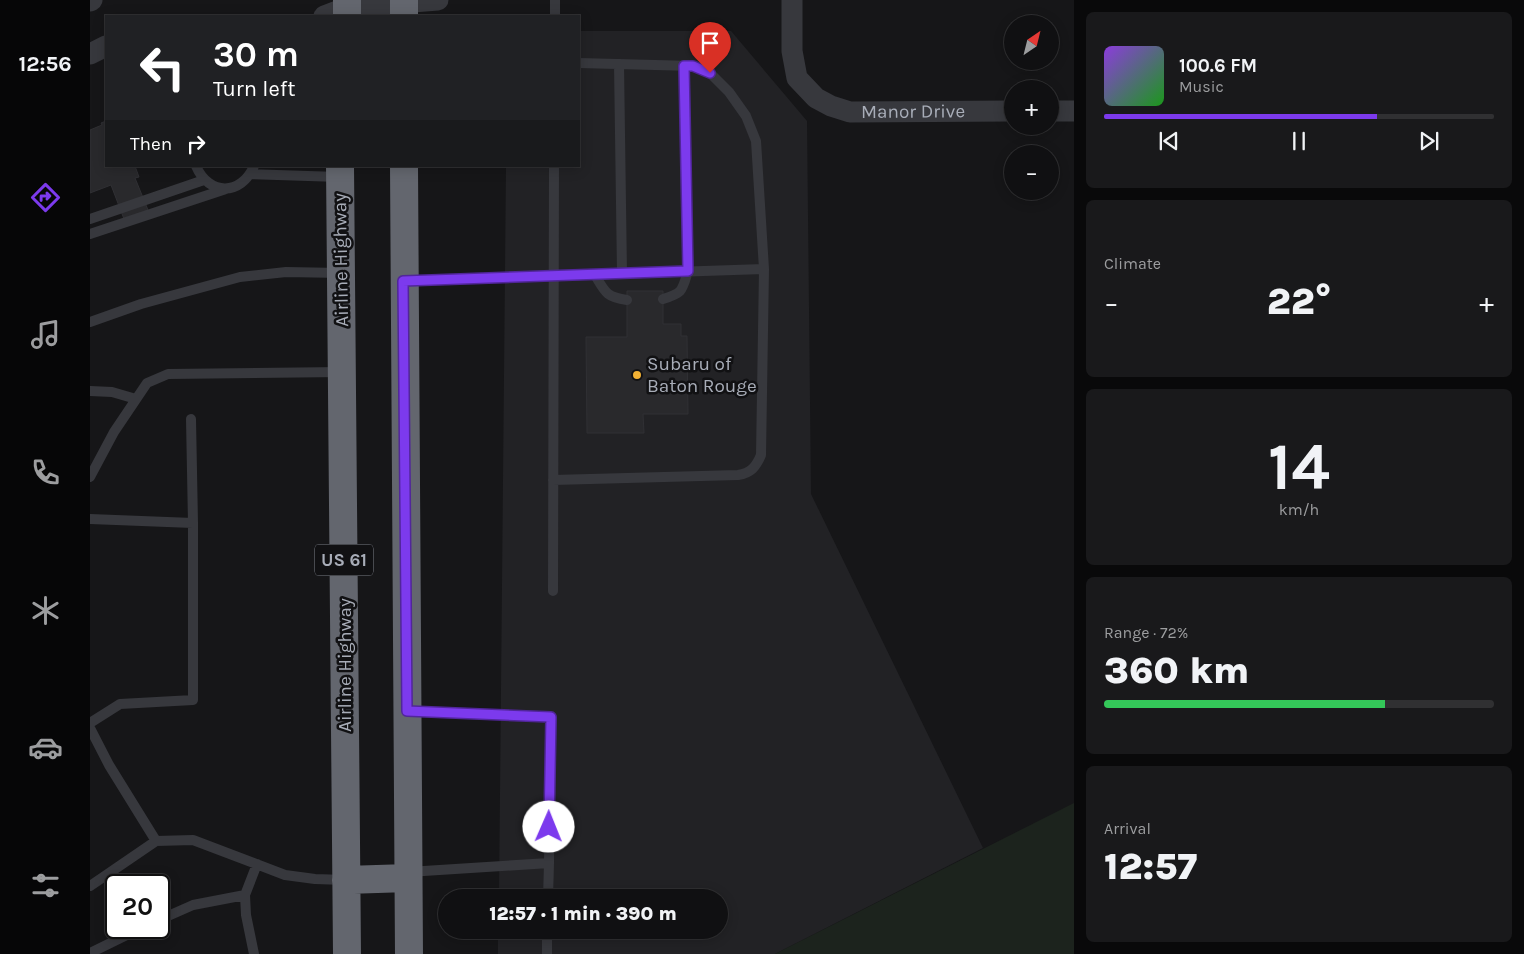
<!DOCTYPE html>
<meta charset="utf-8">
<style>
body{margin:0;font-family:Karla,sans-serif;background:#19191b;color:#f1f3f6;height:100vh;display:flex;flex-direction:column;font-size:19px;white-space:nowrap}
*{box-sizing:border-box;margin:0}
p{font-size:16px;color:#9c9d9f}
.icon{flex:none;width:28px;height:28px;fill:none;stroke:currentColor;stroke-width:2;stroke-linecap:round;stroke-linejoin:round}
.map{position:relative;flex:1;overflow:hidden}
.sheet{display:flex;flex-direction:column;gap:12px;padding:12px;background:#09090a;width:450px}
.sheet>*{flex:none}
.hud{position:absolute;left:15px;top:15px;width:475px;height:152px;border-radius:0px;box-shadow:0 2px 12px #0003,0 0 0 1px #303032;background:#202124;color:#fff;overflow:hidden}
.needle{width:32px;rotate:35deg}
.controls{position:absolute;left:914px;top:15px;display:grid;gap:10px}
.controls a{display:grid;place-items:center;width:55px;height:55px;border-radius:50%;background:#101012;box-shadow:0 2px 12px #0003,0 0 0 1px #303032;font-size:25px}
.speed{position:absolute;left:15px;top:874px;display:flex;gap:10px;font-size:25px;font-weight:700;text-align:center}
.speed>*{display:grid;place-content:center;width:65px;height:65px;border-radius:50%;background:#101012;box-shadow:0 2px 12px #0003,0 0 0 1px #303032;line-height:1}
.speed .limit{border:2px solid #111;border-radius:8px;background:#fff;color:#111}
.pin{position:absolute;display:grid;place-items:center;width:42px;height:42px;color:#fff;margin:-51px -21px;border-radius:50% 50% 50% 0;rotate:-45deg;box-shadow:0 0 5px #0007}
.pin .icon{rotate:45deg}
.me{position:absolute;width:55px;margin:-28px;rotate:1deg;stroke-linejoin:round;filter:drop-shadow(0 0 4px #0008)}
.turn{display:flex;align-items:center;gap:18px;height:105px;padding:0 25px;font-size:22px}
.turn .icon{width:65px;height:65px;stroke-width:2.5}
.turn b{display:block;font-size:35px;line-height:42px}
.then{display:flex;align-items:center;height:48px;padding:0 25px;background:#0003;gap:10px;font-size:19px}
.big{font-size:38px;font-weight:800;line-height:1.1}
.sheet .widget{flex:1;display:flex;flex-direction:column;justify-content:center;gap:8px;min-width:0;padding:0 18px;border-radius:8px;background:#19191b}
.sheet .dial{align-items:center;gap:0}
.dial b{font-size:65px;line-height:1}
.song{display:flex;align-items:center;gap:15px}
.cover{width:60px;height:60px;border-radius:8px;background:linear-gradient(135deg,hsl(270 70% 55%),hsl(120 70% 35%))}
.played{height:5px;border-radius:2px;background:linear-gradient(90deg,#7c3aed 70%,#303032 70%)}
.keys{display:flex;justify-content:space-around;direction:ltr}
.heat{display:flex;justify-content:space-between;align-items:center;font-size:28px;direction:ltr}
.charge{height:8px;border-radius:4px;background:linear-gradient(90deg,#34c759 72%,#303032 0)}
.trip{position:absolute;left:348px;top:889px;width:290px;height:50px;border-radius:25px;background:#101012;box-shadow:0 2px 12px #0003,0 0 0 1px #303032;font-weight:800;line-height:50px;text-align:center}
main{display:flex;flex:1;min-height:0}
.tabs{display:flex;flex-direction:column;width:90px;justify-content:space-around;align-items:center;background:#060607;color:#9c9d9f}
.tabs .icon{width:35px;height:35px}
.tabs .current{color:#7c3aed}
.tabs b{font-size:22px;color:#f1f3f6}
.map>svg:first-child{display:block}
.built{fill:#222225}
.green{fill:#1c231d}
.building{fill:#29292c;stroke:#303034}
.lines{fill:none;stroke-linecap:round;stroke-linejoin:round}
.lane{stroke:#37383d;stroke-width:10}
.street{stroke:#37383d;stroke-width:21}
.highway{stroke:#63666e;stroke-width:28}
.route-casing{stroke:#51269a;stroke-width:12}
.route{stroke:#7c3aed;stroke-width:9}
.poi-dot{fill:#f2b134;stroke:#111113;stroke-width:2}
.labels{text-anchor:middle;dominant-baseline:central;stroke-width:5;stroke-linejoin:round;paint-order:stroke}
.shield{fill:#111113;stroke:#7b7e86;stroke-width:1}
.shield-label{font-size:18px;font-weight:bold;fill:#a8adb8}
.street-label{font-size:19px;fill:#a8adb8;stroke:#111113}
.poi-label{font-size:19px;fill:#a8adb8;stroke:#111113;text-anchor:start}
</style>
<main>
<nav class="tabs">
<b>12:56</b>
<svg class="icon current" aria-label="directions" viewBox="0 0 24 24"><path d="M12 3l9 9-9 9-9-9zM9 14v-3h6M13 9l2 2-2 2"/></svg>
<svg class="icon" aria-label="music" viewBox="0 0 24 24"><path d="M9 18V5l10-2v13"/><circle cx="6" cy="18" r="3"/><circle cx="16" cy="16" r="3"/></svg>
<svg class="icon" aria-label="phone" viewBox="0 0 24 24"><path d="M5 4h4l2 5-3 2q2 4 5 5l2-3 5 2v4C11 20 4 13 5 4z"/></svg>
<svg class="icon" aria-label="climate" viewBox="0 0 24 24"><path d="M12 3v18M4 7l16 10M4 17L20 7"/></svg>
<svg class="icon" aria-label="car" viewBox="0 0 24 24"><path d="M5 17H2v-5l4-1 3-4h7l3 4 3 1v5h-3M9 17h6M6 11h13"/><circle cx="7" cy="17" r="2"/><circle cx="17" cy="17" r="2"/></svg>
<svg class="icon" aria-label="filters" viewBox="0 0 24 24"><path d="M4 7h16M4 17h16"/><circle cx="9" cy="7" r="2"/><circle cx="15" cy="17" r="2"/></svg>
</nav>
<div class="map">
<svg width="984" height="954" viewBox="0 0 984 954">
<rect width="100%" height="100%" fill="#161618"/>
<!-- built -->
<path class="built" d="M489,31H641L717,121L721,494L893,848L685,954H408V930H629V898L409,897L416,166H489Z"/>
<!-- green -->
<path class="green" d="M984,803V954H685Z"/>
<!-- building -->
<path class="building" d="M16,121V166H45L49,177L45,178L58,210L34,219L21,185L0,193V130L12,125L11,123Z
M537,291H573V324H591V336H597L598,414H553L554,433H497L496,337H537Z"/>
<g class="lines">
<!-- lane -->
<path class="lane" d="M465,16V0
M529,64L532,273
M106,166C119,196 151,196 164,166
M160,174L249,177
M0,219L114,180
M0,234L139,188
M505,275C515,292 516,297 537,300
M317,281L674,269
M573,299C593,293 592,291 598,271L594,65
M0,322L51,304L150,277L196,272L251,273
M0,391L22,392L46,399
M101,419L103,523
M0,477L24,432L57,383L78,374L252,372
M463,480L648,475C661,473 666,467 671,455L674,269L666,141L656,116L639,92L620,73L603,66L489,63
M0,519L103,523V700L30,704L0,723
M463,591L464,166
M318,711L461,717L459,863L318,872
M0,728L19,765L66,841L103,840L195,875L225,879L255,880
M0,886L66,841
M458,898L459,863
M69,920L103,905L155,895
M0,953L51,928
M164,954L156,915L155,895L167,864
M457,954V930"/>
<!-- street -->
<g class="street">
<path id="s1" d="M702,0V51L707,78L726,98L741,106L760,112L922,111"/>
<path d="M0,1L2,0"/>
<path d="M234,16L258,7L348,0"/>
<path d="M0,54L16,46"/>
<path d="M960,111H984"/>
</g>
<!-- highway -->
<path class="highway" d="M257,0V16
M314,16V0
M250,166L257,954
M314,166L319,954
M256,880L318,878"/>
</g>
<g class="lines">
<!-- route casing -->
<g class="route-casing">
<path id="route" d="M459,827L461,717L317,711L313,281L598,271L594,66H603L620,73"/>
</g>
<!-- route -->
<use href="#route" class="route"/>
</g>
<!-- markers -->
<circle class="poi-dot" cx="547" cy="375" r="5"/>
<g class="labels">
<!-- shield labels -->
<rect class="shield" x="225" y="544.5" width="58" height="31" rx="4"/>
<g class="shield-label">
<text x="254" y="560">US 61</text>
</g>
<!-- street labels -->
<g class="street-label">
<text stroke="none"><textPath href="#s1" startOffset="206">Manor Drive</textPath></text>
<text transform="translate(251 260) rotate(-91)">Airline Highway</text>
<text transform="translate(255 665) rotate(-90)">Airline Highway</text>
</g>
<!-- poi labels -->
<g class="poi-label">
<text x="557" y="364">Subaru of<tspan x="557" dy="22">Baton Rouge</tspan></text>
</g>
</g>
</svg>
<div class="controls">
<a><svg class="needle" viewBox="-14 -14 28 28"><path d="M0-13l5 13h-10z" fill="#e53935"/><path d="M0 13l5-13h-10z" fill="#9c9d9f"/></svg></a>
<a>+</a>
<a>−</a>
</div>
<div class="speed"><div class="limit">20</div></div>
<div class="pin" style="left:620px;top:73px;background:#d93025"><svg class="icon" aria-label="arrive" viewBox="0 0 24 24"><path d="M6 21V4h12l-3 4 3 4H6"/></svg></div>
<svg class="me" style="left:459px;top:827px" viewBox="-20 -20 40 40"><circle r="19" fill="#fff"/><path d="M0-13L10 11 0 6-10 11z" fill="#7c3aed"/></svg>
<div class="trip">12:57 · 1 min · 390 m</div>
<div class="hud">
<div class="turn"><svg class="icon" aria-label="left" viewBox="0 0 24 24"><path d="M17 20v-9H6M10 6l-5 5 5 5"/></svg><div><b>30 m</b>Turn left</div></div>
<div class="then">Then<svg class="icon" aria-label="right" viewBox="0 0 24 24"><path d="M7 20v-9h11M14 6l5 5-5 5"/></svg></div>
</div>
</div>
<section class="sheet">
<div class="widget">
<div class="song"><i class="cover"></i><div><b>100.6 FM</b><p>Music</p></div></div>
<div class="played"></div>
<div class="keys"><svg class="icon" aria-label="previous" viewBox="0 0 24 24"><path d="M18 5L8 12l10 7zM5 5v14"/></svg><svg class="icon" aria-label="pause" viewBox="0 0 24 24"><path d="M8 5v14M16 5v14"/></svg><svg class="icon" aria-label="next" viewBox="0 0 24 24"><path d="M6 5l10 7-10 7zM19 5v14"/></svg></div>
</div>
<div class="widget"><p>Climate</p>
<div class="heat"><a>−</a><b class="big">22°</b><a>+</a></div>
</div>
<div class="widget dial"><b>14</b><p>km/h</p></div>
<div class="widget"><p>Range · 72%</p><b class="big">360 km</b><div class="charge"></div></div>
<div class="widget"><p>Arrival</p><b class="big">12:57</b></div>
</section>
</main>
